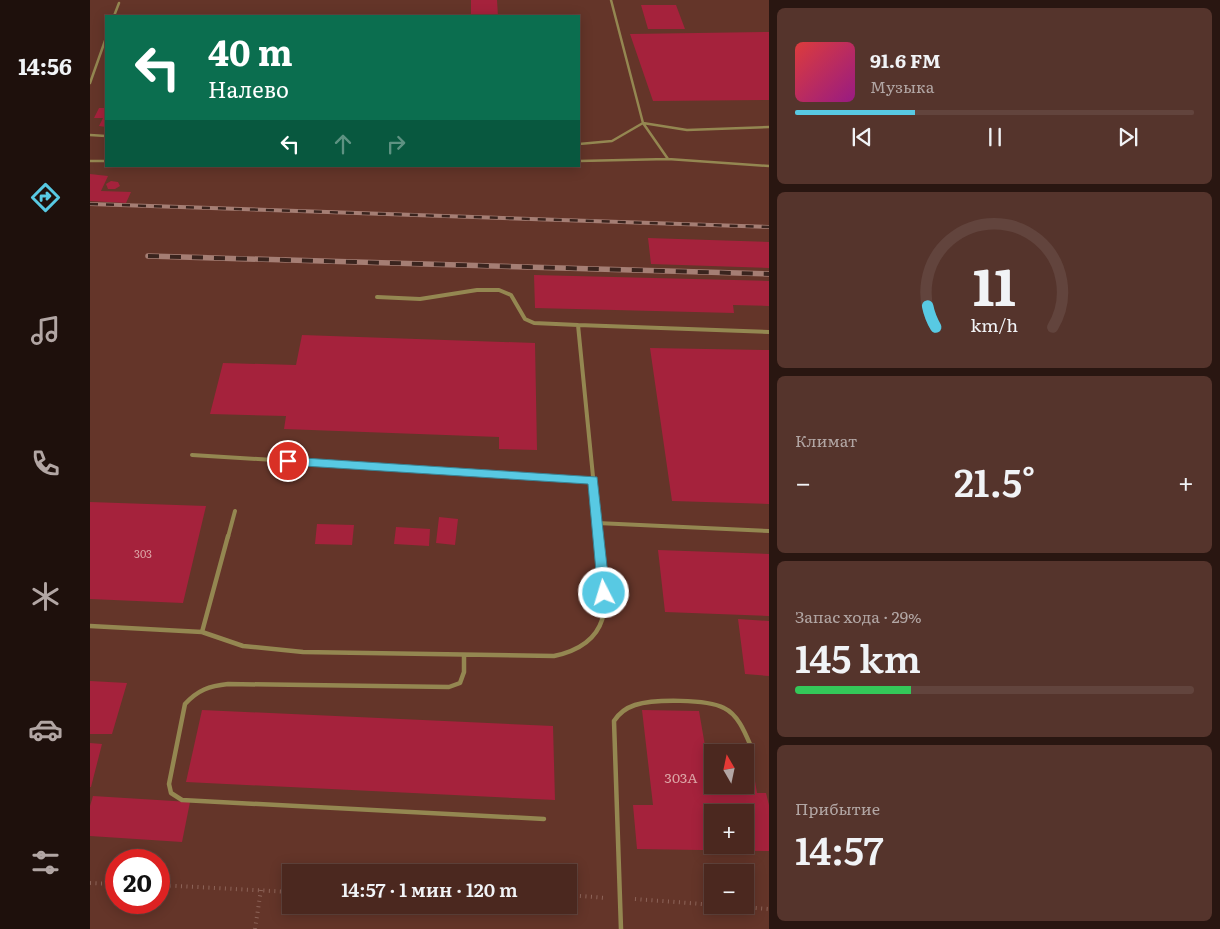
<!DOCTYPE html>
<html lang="ru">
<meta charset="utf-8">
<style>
body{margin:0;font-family:Literata,serif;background:#55342c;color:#f1f3f6;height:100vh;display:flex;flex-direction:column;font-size:19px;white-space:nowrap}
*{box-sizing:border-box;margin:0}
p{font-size:16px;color:#b2a6a4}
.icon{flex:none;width:28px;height:28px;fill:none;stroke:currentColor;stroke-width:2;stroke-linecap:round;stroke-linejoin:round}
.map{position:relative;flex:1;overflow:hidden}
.sheet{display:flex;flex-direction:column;gap:8px;padding:8px;background:#291611;width:451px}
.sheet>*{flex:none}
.top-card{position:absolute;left:15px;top:15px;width:475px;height:152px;border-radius:0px;box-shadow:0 2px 12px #0003,0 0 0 1px #62443d;background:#0b6e4f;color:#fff;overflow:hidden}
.needle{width:32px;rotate:351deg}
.fabs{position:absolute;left:614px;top:744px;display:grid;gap:10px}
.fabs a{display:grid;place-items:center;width:50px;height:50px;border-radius:0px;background:#4b281f;box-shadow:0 2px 12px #0003,0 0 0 1px #62443d;font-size:25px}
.speed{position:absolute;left:15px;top:849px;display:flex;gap:10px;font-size:25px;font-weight:700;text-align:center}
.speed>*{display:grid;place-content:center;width:65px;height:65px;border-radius:50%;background:#4b281f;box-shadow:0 2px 12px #0003,0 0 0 1px #62443d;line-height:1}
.speed .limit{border:8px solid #d22;background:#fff;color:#111}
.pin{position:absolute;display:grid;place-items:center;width:42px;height:42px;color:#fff;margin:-21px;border:2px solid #fff;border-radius:50%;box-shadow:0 1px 5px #0007}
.me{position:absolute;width:55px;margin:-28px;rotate:355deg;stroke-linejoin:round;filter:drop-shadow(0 0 4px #0008)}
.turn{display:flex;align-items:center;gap:18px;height:105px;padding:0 20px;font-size:22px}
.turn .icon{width:65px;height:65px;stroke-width:2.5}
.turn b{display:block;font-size:35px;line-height:42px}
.lanes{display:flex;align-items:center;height:48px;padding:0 20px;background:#0003;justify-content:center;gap:25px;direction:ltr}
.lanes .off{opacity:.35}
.big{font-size:38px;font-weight:600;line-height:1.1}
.sheet .card{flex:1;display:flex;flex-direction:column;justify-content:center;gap:8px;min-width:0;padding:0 18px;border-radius:8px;background:#55342c}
.sheet .dial{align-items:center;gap:0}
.dial svg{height:130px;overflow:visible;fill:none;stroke:#62443d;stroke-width:7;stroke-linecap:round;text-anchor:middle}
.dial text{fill:#f1f3f6;stroke:none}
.song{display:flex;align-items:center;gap:15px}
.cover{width:60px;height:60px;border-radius:8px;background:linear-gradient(135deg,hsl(0 70% 55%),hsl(310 70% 35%))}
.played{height:5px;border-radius:2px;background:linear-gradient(90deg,#58c9e3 30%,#62443d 30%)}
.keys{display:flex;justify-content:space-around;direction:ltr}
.heat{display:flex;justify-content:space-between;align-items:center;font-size:28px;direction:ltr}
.charge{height:8px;border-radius:4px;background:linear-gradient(90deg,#34c759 29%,#62443d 0)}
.trip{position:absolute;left:192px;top:864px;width:295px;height:50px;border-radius:0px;background:#4b281f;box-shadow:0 2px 12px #0003,0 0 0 1px #62443d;font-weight:600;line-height:50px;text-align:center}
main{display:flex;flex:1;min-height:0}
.dock{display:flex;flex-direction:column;width:90px;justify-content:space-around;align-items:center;background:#1e100c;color:#b2a6a4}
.dock .icon{width:35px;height:35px}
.dock .active{color:#58c9e3}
.dock b{font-size:22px;color:#f1f3f6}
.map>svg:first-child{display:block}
.building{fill:#a5223c;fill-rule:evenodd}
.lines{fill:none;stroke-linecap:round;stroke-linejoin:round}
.path{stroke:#8d6459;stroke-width:4;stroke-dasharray:1 4.5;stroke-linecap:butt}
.lane-far2{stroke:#948751;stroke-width:2.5}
.lane-far1{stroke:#948751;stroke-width:4}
.lane{stroke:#948751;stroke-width:4.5}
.rail-far1-casing{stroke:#a57e74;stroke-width:4}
.rail-casing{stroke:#a57e74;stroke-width:5.5}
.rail-far1{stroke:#3a241e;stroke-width:2.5;stroke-dasharray:8;stroke-linecap:butt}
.rail{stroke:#3a241e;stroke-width:4;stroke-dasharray:11;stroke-linecap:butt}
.route{fill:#58c9e3;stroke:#398394}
.labels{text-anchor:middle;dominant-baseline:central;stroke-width:5;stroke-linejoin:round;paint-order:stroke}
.number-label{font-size:11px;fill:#dca4a5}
.near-number-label{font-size:14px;fill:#dca4a5}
</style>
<main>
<nav class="dock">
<b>14:56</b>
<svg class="icon active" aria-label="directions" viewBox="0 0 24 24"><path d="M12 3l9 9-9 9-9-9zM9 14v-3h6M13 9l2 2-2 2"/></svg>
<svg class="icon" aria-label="music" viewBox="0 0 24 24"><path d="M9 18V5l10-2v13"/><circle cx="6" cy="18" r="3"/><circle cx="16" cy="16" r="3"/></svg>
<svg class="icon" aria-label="phone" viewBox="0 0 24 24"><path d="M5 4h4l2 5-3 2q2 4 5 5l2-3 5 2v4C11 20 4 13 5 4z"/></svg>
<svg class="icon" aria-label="climate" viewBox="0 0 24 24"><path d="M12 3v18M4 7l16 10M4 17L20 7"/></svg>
<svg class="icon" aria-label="car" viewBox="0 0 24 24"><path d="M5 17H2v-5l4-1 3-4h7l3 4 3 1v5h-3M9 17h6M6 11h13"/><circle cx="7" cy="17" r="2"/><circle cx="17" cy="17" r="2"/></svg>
<svg class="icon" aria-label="filters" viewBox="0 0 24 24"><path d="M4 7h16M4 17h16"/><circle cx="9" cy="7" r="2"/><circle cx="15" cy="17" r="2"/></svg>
</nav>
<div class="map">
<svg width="679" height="929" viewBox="0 0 679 929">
<rect width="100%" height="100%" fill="#643529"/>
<!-- building -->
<path class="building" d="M381,0H407L408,16H381Z
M551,5H586L595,29H558Z
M679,32V100L563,101L540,34Z
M9,108H16V127L9,126L13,118H4Z
M0,174L18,176L11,191L41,192L36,203L0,201Z
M21,181L28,182L30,186L25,189H18L16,184Z
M558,238L679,242V268L561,264Z
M444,275L679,281V306L643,305L644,313L445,308Z
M212,335L445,343L447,450L409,449V437L194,429L196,416L120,414L133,363L206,365Z
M560,348L679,350V504L582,501Z
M0,502L116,506L93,603L0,599Z
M349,517L368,519L365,545L346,543Z
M227,524L264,525L262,545L225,544Z
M306,527L340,529L339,546L304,544Z
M568,550L679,554V616L575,612Z
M648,619L679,621V676L655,674Z
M0,681L37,683L22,734H0Z
M112,710L463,726L465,800L96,782Z
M552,710L609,711L619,769H622V785H655V769H663L667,793H676L679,805V851L547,849L543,805H563ZM622,812H655V845H622Z
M0,743L12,744L1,787H0Z
M3,796L100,802L92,842L0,836V806Z"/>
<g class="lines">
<!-- path -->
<path class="path" d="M0,883L26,884
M69,885L201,892
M479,895L516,898
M545,899L679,909
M165,929L171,890"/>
<!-- lane-far2 -->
<path class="lane-far2" d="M521,0L553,123L578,159
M24,16L29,3
M0,83L16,38
M0,135L16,136
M489,144L522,141L553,123L597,130L679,127
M0,161H16
M489,161L578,159L679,166"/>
<!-- lane-far1 -->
<path class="lane-far1" d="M287,297L330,299L387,290H409L421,295L435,319L444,323L488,325
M102,455L503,480
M507,523L679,531
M138,537L145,511
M509,537L488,325L679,332"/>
<!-- lane -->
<path class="lane" d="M0,626L112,632L153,646L213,652L464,656C533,641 514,589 509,536
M112,632L138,536
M374,655V672L370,683L359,687L138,684C119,686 108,690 95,704L79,784L81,793L92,800L454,819
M531,929L524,721C529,713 536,708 545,705C564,699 617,699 634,708C649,715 656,735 662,749"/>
<!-- rail-far1 casing -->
<g class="rail-far1-casing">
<path id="rail-far1" d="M0,204L679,227"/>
</g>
<!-- rail casing -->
<g class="rail-casing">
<path id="rail" d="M58,256L679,274"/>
</g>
<!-- rail-far1 -->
<use href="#rail-far1" class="rail-far1"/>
<!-- rail -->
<use href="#rail" class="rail"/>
</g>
<!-- route -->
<path class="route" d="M198,457L507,477L520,593L514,598L508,593L498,484L198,465L192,461Z"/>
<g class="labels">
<!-- number labels -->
<g class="number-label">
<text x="53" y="553">303</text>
</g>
<!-- near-number labels -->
<g class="near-number-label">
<text x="591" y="777">303А</text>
</g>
</g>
</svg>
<div class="fabs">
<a><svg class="needle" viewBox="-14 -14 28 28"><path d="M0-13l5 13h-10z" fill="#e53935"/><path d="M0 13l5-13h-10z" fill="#b2a6a4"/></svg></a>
<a>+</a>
<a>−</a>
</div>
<div class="speed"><div class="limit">20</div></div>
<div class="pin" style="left:198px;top:461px;background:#d93025"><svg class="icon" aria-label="arrive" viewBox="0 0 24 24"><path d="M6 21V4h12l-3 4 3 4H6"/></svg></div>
<svg class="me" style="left:514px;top:593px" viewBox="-20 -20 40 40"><circle r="17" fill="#58c9e3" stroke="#fff" stroke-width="3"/><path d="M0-11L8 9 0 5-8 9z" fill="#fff"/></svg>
<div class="trip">14:57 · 1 мин · 120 m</div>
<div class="top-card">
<div class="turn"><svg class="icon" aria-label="left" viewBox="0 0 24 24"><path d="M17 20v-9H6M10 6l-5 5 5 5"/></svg><div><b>40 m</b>Налево</div></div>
<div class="lanes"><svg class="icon" aria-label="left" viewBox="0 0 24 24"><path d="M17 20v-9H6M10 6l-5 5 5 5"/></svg><svg class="icon off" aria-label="ahead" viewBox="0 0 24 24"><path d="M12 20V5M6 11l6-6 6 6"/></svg><svg class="icon off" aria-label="right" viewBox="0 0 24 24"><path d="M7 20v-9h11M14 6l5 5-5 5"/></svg></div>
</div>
</div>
<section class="sheet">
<div class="card">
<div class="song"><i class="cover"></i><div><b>91.6 FM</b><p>Музыка</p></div></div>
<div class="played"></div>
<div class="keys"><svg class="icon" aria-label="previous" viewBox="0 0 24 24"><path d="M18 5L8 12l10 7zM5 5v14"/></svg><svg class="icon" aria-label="pause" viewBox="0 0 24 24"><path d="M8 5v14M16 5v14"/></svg><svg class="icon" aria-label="next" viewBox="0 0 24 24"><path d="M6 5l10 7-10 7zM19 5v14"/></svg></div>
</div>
<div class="card dial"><svg viewBox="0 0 100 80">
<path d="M14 69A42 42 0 1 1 86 69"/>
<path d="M14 69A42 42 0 0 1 9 56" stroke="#58c9e3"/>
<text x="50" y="56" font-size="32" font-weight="700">11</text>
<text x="50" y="72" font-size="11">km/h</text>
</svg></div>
<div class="card"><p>Климат</p>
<div class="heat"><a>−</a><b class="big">21.5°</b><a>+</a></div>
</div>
<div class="card"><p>Запас хода · 29%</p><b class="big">145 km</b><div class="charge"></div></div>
<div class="card"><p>Прибытие</p><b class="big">14:57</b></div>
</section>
</main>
